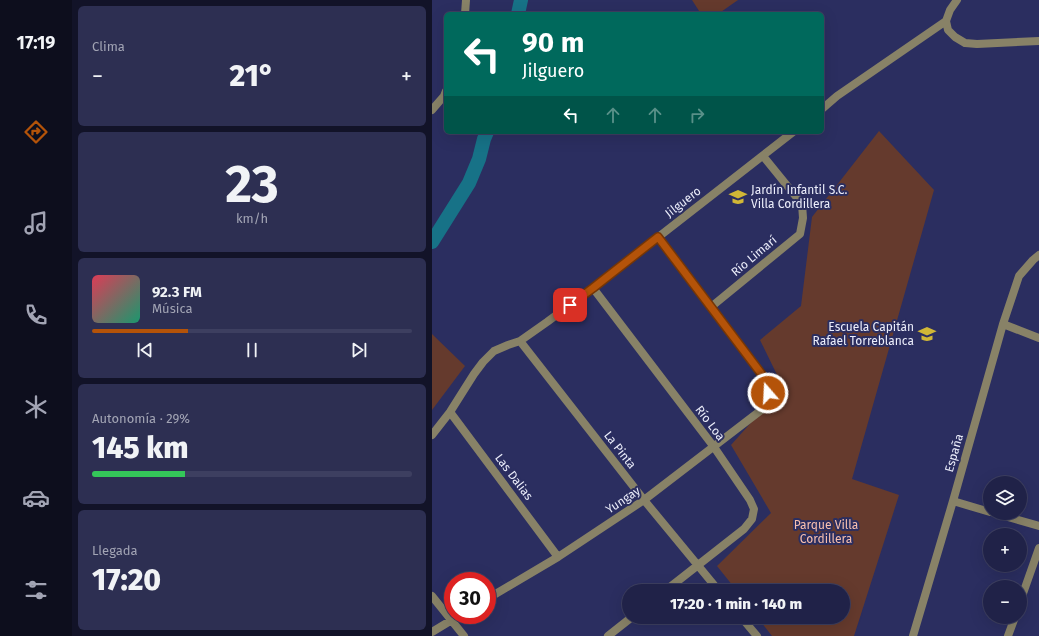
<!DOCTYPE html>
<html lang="es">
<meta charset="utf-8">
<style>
body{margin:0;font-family:"Fira Sans",sans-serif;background:#2d2f52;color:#f1f3f6;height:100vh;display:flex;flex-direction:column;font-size:15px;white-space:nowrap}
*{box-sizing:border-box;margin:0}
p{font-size:13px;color:#a2a4b4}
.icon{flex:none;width:22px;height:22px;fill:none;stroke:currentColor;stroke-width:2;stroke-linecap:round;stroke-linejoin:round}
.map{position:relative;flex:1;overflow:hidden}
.drawer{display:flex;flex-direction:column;gap:6px;padding:6px;background:#121328;width:360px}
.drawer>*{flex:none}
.top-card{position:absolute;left:12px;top:12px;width:380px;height:122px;border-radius:6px;box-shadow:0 4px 16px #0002,0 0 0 1px #3d3f60;background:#00695c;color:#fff;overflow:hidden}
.controls{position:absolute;left:551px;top:476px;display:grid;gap:8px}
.controls a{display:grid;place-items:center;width:44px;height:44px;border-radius:50%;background:#202248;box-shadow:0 4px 16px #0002,0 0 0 1px #3d3f60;font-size:20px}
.speed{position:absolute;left:12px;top:572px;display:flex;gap:8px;font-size:20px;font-weight:700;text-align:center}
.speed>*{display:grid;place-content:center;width:52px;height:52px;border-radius:50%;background:#202248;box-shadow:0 4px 16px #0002,0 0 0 1px #3d3f60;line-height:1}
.speed .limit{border:6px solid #d22;background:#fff;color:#111}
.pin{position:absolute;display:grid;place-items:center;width:34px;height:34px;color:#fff;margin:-17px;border-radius:8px;box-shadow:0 2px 6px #0006}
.me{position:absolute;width:44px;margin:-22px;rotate:341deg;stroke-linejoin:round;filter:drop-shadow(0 0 3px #0008)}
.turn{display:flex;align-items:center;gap:14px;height:84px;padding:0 12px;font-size:18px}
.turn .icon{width:52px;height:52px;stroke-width:2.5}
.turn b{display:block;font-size:28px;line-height:34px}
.lanes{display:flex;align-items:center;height:38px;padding:0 12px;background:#0003;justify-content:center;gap:20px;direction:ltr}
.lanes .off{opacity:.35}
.big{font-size:30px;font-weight:800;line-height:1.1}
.drawer .widget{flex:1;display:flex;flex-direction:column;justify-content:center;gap:6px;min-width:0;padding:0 14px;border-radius:6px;background:#2d2f52}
.drawer .dial{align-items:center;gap:0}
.dial b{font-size:52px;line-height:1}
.song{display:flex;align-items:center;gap:12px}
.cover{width:48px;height:48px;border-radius:6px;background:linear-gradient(135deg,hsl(350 70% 55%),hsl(160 70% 35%))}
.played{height:4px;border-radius:2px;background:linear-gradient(90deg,#b45309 30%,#3d3f60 30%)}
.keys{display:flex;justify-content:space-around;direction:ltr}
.heat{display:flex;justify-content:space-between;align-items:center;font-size:22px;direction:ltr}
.charge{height:6px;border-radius:3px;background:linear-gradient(90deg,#34c759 29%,#3d3f60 0)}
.trip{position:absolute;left:190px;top:584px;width:228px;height:40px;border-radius:20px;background:#202248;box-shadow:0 4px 16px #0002,0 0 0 1px #3d3f60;font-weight:800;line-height:40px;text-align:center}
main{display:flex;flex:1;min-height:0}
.tabs{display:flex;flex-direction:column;width:72px;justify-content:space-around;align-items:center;background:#0d0e1d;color:#a2a4b4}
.tabs .icon{width:28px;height:28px}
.tabs .active{color:#b45309}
.tabs b{font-size:18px;color:#f1f3f6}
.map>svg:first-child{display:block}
.green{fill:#653a2d}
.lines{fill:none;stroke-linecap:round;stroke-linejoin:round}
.canal{stroke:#177287;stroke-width:14}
.minor{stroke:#888267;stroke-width:8}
.route-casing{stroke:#753606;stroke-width:10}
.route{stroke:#b45309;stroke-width:7}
.labels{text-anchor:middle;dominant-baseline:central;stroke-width:4;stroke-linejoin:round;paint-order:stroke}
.poi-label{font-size:12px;fill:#eceefb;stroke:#2b2e60;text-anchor:start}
.street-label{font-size:12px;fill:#eceefb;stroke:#2b2e60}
.park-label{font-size:12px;fill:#f7bfae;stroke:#2b2e60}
</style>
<main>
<nav class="tabs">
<b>17:19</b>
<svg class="icon active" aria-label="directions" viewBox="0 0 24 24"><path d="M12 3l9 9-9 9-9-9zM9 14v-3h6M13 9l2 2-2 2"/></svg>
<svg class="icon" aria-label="music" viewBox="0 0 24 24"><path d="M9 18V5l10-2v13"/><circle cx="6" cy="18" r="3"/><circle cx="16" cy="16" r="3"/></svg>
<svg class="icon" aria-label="phone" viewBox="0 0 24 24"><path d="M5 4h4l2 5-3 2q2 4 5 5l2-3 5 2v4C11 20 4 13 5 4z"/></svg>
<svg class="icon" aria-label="climate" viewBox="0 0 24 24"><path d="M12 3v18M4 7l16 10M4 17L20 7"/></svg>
<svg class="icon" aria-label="car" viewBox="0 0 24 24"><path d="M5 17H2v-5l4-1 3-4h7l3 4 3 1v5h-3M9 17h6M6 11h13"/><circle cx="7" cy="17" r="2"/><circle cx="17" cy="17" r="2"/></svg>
<svg class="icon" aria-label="filters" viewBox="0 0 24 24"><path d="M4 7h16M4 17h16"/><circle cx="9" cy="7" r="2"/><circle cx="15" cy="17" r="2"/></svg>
</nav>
<section class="drawer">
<div class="widget"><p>Clima</p>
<div class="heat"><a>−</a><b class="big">21°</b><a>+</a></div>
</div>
<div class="widget dial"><b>23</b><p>km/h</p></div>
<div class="widget">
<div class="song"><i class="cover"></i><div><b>92.3 FM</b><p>Música</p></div></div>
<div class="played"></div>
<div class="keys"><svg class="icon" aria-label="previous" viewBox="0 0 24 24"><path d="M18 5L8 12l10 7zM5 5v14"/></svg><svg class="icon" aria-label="pause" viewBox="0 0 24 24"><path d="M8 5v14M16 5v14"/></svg><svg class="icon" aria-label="next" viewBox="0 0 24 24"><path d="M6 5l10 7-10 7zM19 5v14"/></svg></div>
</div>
<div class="widget"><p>Autonomía · 29%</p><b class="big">145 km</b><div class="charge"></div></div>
<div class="widget"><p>Llegada</p><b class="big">17:20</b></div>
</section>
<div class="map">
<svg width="607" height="636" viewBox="0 0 607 636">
<rect width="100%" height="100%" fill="#2b2e60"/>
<!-- green -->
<path class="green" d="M260,0H306L286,14H269Z
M447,131L502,190L420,479L467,495L422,636H340L325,617H411V591H305L285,566L339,513L299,445L332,408L349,383L328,340L369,306L380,217Z
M0,334L33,366L0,410Z"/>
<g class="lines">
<!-- canal -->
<path class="canal" d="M86,14L89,0
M0,242L37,183L47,159L52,139L55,132"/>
<!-- minor -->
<path class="minor" d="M525,0L518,10L514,21L516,30L523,37L533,43L545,44L607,41
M33,14L34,0
M390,109L405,96L514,21
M0,110L12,96L14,91
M161,288L282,447L318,500L322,509L320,519L312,529L233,591
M279,307L368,234L371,218L370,204L331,156
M571,324L607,338
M88,341L212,500L287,591
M18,412L126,557
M0,435L18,412L42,374L51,362L62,351L76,345L88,341L115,322L161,288L361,132
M521,501L558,512
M562,513L607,526
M0,596L32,636
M55,599L126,557L212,500L332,408L336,393L331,376L226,237
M588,602L607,548
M309,617L325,636
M0,632L28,615
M176,636L200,617
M481,636L521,501L571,324L587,276L601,260L607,255
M576,636L583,617"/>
</g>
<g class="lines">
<!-- route casing -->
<g class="route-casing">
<path id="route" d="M138,305L161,288L226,237L331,376L336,393"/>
</g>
<!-- route -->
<use href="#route" class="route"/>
</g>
<!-- icons -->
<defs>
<g id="school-bare" transform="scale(1.38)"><path d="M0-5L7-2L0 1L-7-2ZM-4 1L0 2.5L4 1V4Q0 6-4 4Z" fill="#d1b736" stroke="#2b2e60" stroke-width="2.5" paint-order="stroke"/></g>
</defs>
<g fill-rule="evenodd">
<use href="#school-bare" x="306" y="197"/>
<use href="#school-bare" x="495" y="334"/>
</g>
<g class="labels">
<!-- poi labels -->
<g class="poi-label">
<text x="319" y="190">Jardín Infantil S.C.<tspan x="319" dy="14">Villa Cordillera</tspan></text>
<text x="482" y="327" text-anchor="end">Escuela Capitán<tspan x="482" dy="14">Rafael Torreblanca</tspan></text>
</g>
<!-- street labels -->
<g class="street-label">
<text transform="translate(251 202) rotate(-38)">Jilguero</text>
<text transform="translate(322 256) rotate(-40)">Río Limarí</text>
<text transform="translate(278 423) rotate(53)">Río Loa</text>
<text transform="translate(188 450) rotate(52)">La Pinta</text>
<text transform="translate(522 453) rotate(-74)">España</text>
<text transform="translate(82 477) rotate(53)">Las Dalias</text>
<text transform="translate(191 500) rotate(-34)">Yungay</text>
</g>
<!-- park labels -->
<g class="park-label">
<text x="394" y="525">Parque Villa<tspan x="394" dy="14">Cordillera</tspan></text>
</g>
</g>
</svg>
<div class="controls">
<a><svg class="icon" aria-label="layers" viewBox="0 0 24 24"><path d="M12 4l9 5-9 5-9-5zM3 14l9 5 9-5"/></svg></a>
<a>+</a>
<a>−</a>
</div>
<div class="speed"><div class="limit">30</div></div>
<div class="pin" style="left:138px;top:305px;background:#d93025"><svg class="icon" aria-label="arrive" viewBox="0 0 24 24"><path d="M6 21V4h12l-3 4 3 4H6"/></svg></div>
<svg class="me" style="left:336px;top:393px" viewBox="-20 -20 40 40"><circle r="17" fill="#b45309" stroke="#fff" stroke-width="3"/><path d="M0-11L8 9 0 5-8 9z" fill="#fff"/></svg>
<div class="trip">17:20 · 1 min · 140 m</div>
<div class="top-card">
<div class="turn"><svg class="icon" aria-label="left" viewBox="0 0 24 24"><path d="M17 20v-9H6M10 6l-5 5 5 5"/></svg><div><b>90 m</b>Jilguero</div></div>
<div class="lanes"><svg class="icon" aria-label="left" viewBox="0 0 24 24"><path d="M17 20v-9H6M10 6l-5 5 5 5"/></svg><svg class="icon off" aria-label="ahead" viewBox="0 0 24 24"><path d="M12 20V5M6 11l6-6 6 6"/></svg><svg class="icon off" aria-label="ahead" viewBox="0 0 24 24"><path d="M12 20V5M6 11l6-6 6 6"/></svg><svg class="icon off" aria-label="right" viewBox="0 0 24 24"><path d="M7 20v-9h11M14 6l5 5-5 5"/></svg></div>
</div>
</div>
</main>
